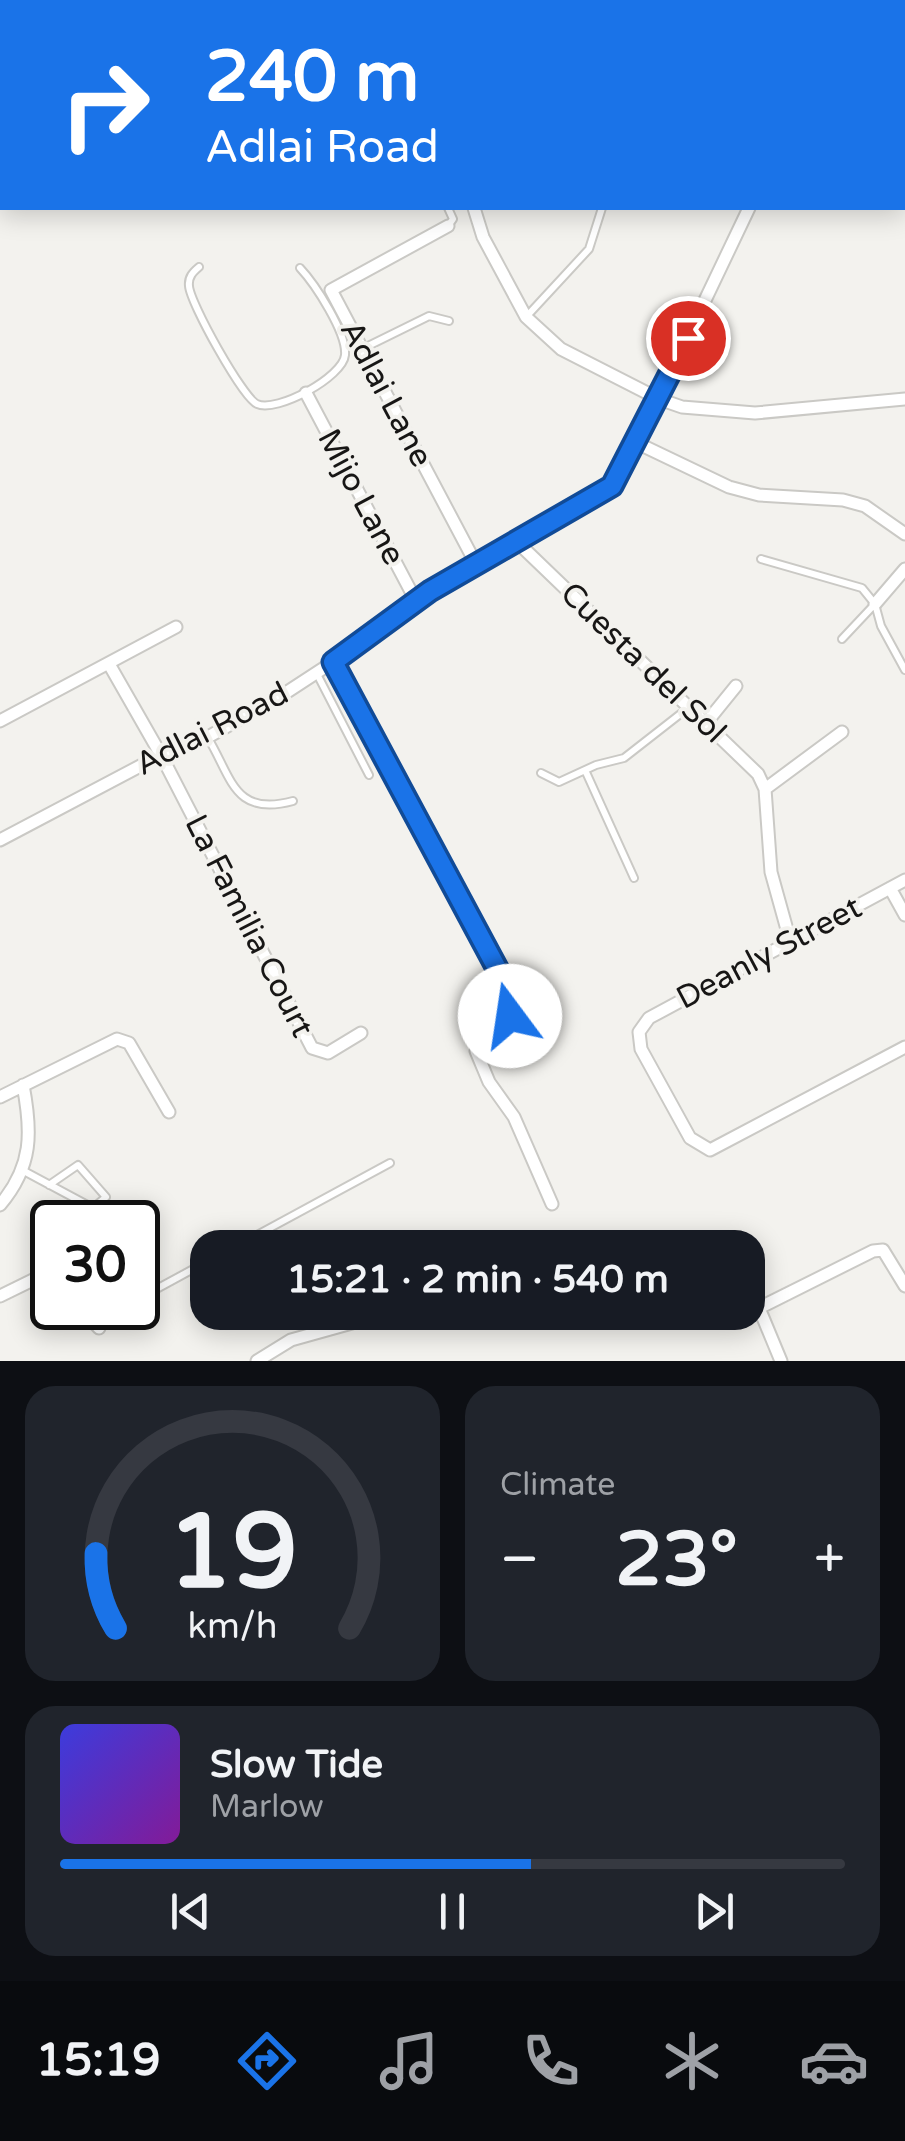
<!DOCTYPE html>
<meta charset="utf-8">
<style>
body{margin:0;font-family:"Varela Round",sans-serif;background:#20242c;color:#f1f3f6;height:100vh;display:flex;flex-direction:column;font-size:38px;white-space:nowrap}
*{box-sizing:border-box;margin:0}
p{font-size:32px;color:#9ea1a6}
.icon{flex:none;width:55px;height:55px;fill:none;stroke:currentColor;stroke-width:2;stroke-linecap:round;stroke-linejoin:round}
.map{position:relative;height:1361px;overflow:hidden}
.drawer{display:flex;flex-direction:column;gap:25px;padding:25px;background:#0d0f14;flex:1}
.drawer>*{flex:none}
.top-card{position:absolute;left:0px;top:0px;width:905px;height:210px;box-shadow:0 5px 25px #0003;background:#1a73e8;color:#fff;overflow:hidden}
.speed{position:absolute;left:30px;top:1200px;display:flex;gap:20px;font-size:50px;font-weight:700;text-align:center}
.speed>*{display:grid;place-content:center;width:130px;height:130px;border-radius:50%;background:#171b24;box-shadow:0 5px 25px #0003;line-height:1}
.speed .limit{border:5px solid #111;border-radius:15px;background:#fff;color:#111}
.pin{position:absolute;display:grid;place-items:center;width:85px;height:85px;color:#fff;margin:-42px;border:5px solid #fff;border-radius:50%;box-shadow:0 2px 10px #0007}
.me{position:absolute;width:110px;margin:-55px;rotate:346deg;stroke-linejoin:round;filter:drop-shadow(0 0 8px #0008)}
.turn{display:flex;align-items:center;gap:35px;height:210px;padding:0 40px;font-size:45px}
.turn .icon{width:130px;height:130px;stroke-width:2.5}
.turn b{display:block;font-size:70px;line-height:85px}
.big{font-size:75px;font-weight:700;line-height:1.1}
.drawer .widget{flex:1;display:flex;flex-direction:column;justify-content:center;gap:15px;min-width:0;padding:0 35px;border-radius:30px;background:#20242c}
.drawer .dial{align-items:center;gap:0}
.dial svg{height:260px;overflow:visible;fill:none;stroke:#363941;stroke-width:7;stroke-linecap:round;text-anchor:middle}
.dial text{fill:#f1f3f6;stroke:none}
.song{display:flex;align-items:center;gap:30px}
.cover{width:120px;height:120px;border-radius:15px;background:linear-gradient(135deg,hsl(240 70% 55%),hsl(290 70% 35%))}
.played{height:10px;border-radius:5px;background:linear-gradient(90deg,#1a73e8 60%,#363941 60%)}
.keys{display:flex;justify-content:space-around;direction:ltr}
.heat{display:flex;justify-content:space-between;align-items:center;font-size:55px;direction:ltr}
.drawer .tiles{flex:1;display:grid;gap:25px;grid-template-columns:1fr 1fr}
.widget:last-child{grid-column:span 2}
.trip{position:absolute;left:190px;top:1230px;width:575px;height:100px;border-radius:30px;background:#171b24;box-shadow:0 5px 25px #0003;font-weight:700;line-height:100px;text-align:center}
.tab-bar{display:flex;height:160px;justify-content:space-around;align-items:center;background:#090b0e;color:#9ea1a6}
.tab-bar .icon{width:70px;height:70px}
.tab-bar .on{color:#1a73e8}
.tab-bar b{font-size:45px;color:#f1f3f6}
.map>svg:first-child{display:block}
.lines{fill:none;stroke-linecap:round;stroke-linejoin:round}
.service-casing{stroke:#cac9c5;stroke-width:10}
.minor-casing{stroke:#cac9c5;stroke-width:15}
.service{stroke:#fff;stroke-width:6}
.minor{stroke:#fff;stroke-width:11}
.route-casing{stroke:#114b97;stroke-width:25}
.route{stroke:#1a73e8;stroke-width:18}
.labels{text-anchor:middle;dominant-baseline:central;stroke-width:8;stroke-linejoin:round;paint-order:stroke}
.street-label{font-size:32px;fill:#171615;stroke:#f3f2ee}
</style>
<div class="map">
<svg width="905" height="1361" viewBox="0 0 905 1361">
<rect width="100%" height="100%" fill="#f3f2ee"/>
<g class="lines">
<!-- service casing -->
<g class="service-casing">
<path id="service" d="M448,226L453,219L448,208
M199,267C193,272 188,277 189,286C190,303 243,398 257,404C277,413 343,377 345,355C347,333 315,284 300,268
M527,316L589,249L602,208
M364,348L429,316L449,321
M761,559L862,588L875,604L881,626L905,670
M842,639L874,605
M317,674L369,775
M208,738C232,778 234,817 293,801
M585,770L634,878
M541,773L559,782L596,765L624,758L688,708
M22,1170L93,1208L106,1197L78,1165L49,1185
M233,1248L390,1163
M138,1299L208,1261
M95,1322L122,1308"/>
</g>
<!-- minor casing -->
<g class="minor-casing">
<path id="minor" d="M474,208L483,237L526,317L561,349L659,399L682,407L755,413L905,399
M448,226L331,290L476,564
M306,393L416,601
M637,443L729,487L759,495L843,500L865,506L905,534
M516,541L758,774L765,789
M875,604L905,569
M333,662L506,985L510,1016C500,1031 485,1036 476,1051L489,1082L514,1117L552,1204
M109,664L161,755L312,1048L328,1053L361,1033
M0,721L176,627
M706,723L736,686
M0,840L161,755L208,737L284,694L333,662L430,591L594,500L612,486L637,443L749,208
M905,880L649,1018L639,1032L641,1049L690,1138L710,1150L905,1047
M890,888L905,915
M791,944L771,872L765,789L842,732
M0,1097L117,1039L129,1043L169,1112
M0,1205C33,1166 32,1132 23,1085
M0,1296L47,1273L52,1278
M80,1308L99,1328
M759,1308L781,1361
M748,1309L759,1308L873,1251L883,1250L905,1286
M257,1361L291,1340L377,1316"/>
</g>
<!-- service -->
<use href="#service" class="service"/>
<!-- minor -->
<use href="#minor" class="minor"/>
</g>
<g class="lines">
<!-- route casing -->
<g class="route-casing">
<path id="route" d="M510,1016L506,985L333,662L430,591L612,486L688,338"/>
</g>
<!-- route -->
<use href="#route" class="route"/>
</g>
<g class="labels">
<!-- street labels -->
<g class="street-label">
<text transform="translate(386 394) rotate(62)">Adlai Lane</text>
<text transform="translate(361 497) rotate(62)">Mijo Lane</text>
<text transform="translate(643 663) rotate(44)">Cuesta del Sol</text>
<text transform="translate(212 729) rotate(-27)">Adlai Road</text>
<text transform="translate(249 926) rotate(63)">La Familia Court</text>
<text transform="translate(769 953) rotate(-28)">Deanly Street</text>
</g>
</g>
</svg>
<div class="speed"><div class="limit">30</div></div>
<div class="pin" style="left:688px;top:338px;background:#d93025"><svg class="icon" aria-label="arrive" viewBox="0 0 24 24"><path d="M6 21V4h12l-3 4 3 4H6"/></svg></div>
<svg class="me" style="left:510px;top:1016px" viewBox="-20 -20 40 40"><circle r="19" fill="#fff"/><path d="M0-13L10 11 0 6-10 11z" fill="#1a73e8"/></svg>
<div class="trip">15:21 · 2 min · 540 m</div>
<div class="top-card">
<div class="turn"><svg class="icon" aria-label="right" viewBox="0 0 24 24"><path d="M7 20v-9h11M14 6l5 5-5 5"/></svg><div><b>240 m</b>Adlai Road</div></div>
</div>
</div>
<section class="drawer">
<div class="tiles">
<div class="widget dial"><svg viewBox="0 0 100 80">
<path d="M14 69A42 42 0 1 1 86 69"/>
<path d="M14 69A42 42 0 0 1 8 46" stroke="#1a73e8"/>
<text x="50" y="56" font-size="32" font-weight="700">19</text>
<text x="50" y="72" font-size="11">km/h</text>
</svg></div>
<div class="widget"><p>Climate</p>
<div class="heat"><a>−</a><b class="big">23°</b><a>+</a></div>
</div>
<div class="widget">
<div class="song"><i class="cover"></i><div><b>Slow Tide</b><p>Marlow</p></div></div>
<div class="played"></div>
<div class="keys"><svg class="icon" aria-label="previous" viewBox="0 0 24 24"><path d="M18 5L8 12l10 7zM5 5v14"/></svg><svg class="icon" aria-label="pause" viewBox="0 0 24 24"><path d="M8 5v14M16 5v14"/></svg><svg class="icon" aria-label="next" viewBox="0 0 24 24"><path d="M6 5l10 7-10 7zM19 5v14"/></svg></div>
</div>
</div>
</section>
<nav class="tab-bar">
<b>15:19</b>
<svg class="icon on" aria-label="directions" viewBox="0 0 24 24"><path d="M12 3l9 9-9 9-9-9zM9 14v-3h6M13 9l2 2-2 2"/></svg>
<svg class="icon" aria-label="music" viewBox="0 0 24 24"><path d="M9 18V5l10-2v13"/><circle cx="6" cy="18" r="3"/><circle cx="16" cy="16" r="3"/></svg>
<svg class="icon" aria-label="phone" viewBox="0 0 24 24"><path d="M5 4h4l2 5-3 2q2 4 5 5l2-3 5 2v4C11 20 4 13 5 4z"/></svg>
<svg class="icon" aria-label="climate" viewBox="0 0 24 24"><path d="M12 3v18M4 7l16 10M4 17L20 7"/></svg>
<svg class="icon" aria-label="car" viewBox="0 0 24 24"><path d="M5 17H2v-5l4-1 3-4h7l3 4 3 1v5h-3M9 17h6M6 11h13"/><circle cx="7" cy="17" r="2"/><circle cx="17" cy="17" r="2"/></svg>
</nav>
